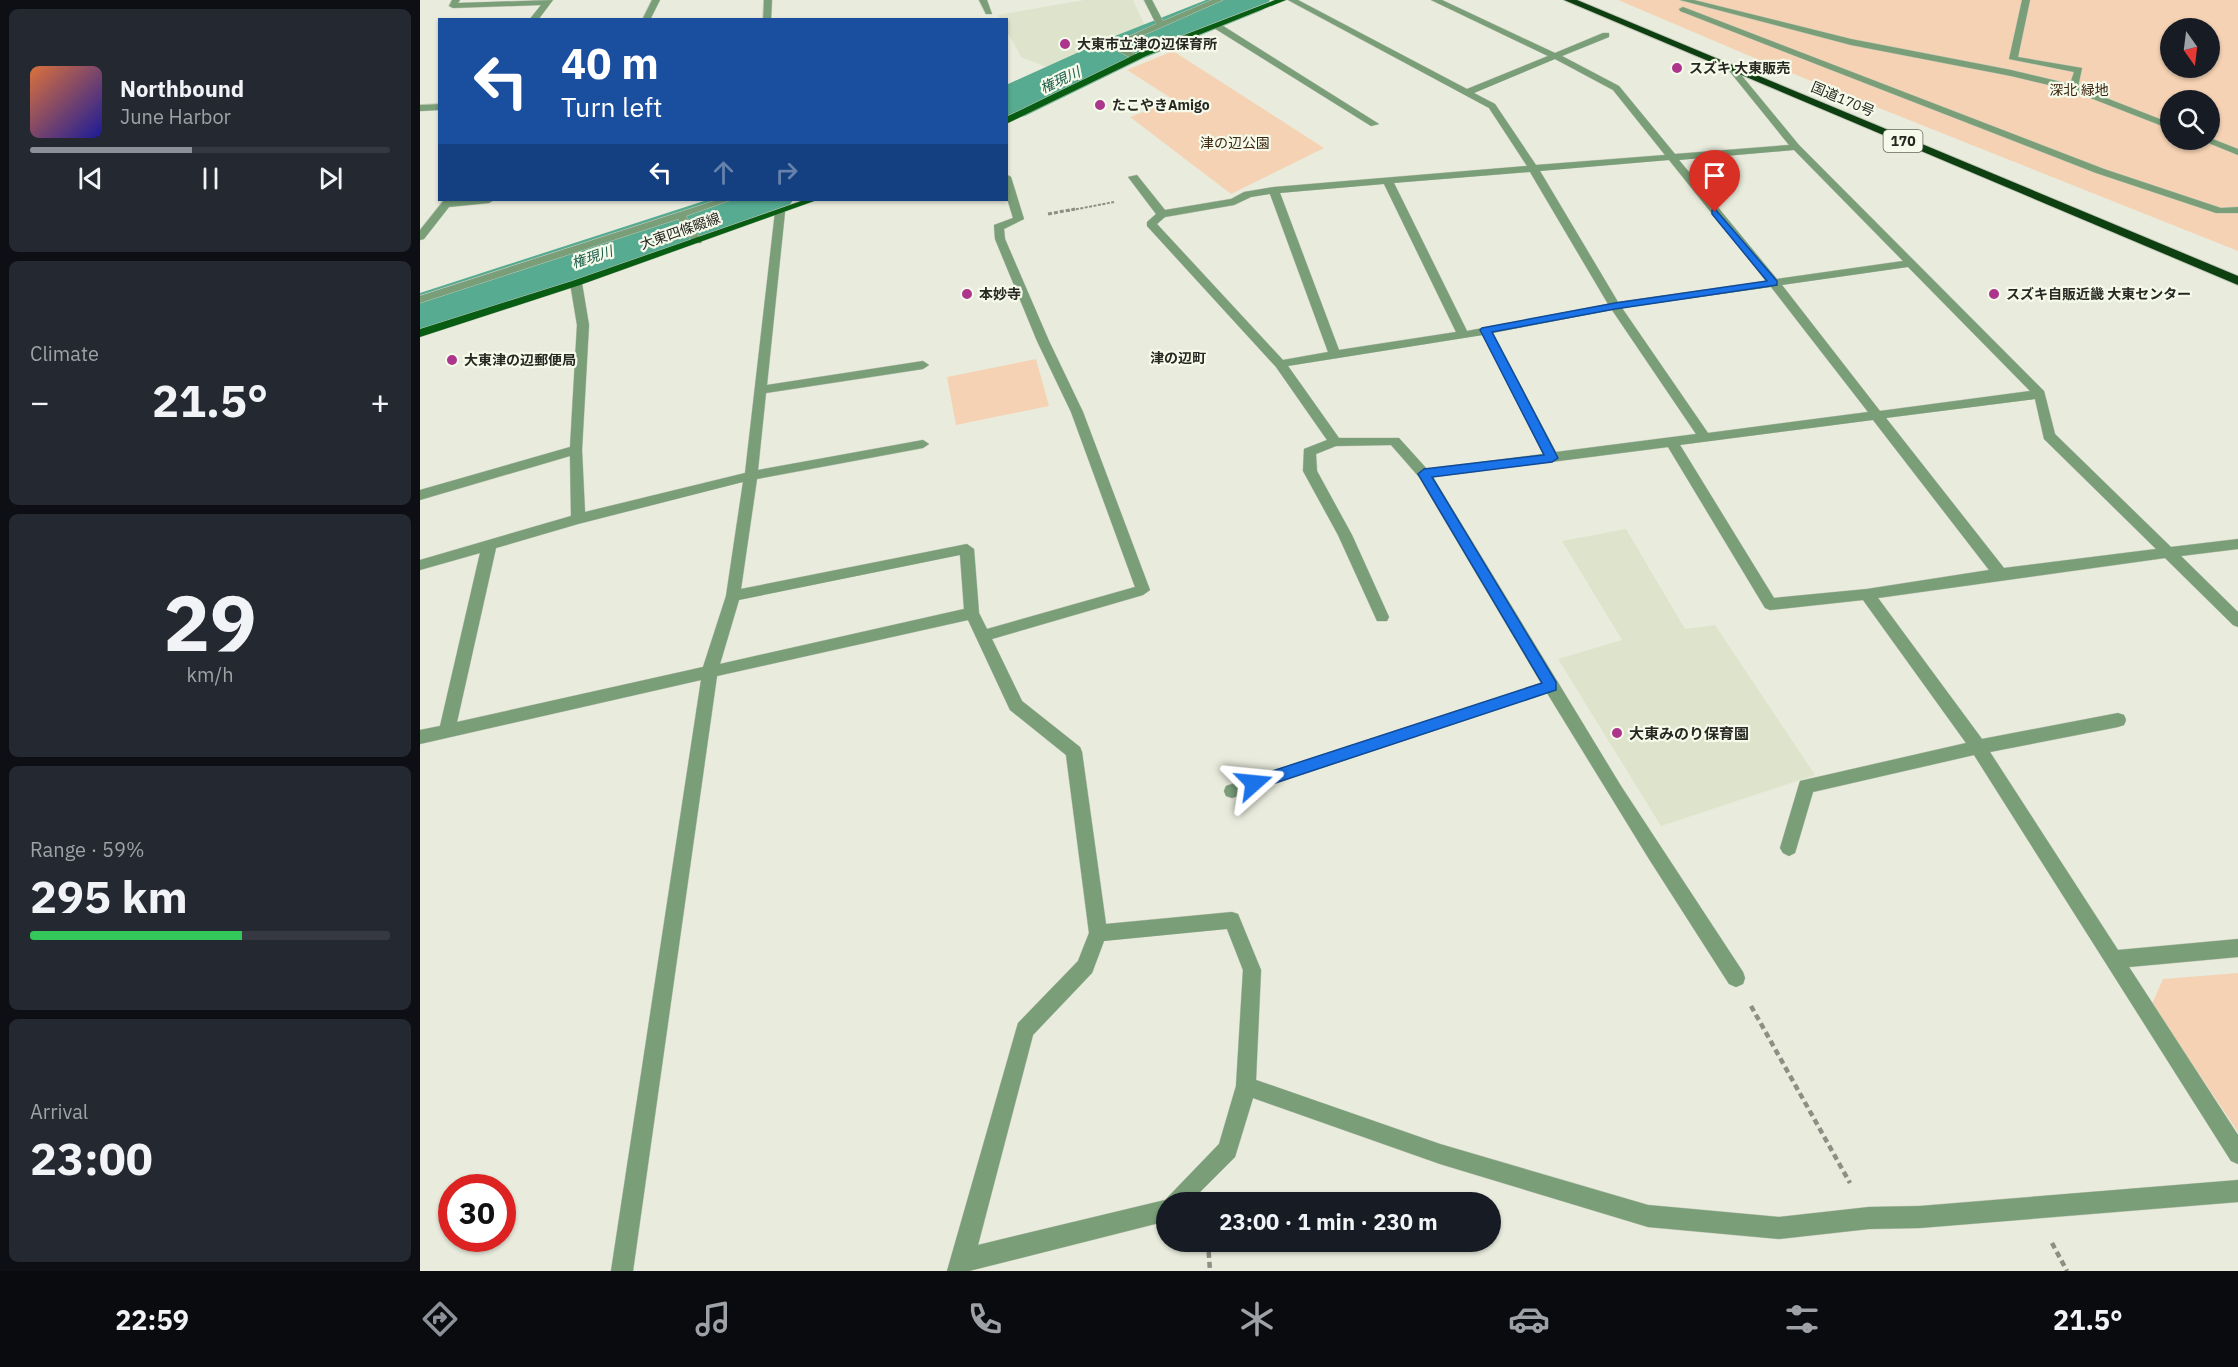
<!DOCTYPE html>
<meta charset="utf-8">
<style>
body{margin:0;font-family:"IBM Plex Sans","Noto Sans JP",sans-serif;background:#242831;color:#f1f3f6;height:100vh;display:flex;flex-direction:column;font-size:22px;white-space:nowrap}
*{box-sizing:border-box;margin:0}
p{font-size:20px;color:#9ea1a6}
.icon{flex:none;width:33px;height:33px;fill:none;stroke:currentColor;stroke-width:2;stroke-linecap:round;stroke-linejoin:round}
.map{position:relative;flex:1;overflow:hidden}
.details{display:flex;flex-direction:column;gap:9px;padding:9px;background:#0d0f14;width:420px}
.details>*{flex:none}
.hud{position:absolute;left:18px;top:18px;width:570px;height:183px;border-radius:0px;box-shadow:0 2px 4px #0004;background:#1a4fa0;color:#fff;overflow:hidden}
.needle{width:39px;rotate:166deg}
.fabs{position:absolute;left:1740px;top:18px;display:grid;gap:12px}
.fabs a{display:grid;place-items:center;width:60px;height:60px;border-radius:50%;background:#171b24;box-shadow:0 2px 4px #0004;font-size:30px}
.speed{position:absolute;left:18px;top:1174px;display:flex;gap:12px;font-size:30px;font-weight:700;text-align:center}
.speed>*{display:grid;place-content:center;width:78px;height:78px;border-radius:50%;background:#171b24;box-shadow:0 2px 4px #0004;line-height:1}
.speed .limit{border:9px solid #d22;background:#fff;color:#111}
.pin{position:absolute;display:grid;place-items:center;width:51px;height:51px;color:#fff;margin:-62px -26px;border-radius:50% 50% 50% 0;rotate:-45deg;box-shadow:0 0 6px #0007}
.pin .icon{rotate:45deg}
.me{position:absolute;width:66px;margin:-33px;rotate:72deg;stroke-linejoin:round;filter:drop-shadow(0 0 4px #0008)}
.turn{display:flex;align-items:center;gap:21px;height:126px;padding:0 24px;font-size:27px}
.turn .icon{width:78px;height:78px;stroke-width:2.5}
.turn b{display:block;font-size:42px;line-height:51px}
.lanes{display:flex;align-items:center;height:57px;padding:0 24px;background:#0003;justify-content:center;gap:30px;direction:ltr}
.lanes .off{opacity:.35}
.big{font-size:45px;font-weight:800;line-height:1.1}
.details .tile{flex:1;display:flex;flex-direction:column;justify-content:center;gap:9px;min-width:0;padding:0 21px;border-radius:9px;background:#242831}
.details .dial{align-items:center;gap:0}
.dial b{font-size:78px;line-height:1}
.song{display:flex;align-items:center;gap:18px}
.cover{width:72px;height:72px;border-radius:9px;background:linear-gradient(135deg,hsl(20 70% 55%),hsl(240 70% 35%))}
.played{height:6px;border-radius:3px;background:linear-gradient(90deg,#8c9099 45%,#363941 45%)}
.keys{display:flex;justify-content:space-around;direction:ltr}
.heat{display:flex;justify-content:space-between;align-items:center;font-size:33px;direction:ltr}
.charge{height:9px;border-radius:4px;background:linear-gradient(90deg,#34c759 59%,#363941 0)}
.trip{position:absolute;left:736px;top:1192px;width:345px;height:60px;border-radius:30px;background:#171b24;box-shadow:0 2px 4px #0004;font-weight:800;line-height:60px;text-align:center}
.tab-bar{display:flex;height:96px;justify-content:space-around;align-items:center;background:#090b0e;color:#9ea1a6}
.tab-bar .icon{width:42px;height:42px}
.tab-bar .active{color:#8c9099}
.tab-bar b{font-size:27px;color:#f1f3f6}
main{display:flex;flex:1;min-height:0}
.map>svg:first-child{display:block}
.built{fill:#dee3cc}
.green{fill:#f5d2b4;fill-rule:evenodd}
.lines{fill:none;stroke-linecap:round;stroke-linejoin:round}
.river{fill:#56ab91;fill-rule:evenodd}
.minor-casing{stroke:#c6c9bb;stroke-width:1}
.major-casing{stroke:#c6c9bb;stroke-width:1}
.highway-casing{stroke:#c6c9bb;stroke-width:2}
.path-far2{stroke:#8d8f84;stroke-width:2;stroke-dasharray:3 1.5;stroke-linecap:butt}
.path-far1{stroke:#8d8f84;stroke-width:3;stroke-dasharray:4 2;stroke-linecap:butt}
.path{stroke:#8d8f84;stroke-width:4.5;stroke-dasharray:6 4;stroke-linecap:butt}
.minor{fill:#799e78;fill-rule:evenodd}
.major{fill:#085d13;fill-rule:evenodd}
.highway{fill:#0d3f11;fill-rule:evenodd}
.route{fill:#1a73e8;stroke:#114b97;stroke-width:1.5}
.poi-dot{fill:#ad368d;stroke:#f6faea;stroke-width:2}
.labels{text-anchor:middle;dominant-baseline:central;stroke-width:4.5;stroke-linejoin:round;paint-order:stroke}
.far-poi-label{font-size:14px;font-weight:bold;fill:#272822;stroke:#f6faea;text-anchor:start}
.far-water-label{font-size:14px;font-style:italic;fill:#195c4a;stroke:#f6faea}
.far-park-label{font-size:14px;fill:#3e2711;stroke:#f6faea}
.far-street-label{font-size:14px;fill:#272822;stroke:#f6faea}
.shield{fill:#f6faea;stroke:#65675e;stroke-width:1.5}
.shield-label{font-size:14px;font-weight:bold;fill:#272822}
.far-neighbourhood-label{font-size:14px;font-weight:bold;fill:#272822;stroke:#f6faea}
.poi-label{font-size:15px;font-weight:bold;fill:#272822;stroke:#f6faea;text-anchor:start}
</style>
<main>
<section class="details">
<div class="tile">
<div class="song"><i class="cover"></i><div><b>Northbound</b><p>June Harbor</p></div></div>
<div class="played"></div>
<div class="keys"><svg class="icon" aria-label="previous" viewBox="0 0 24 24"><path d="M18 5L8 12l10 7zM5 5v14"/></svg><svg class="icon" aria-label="pause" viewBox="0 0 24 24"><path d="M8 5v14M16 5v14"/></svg><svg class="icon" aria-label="next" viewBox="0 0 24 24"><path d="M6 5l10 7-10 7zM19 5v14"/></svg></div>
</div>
<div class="tile"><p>Climate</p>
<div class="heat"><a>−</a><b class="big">21.5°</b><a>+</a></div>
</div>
<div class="tile dial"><b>29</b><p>km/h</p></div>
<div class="tile"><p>Range · 59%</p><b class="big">295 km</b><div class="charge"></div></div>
<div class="tile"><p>Arrival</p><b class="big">23:00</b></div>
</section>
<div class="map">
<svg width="1818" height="1271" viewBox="0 0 1818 1271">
<rect width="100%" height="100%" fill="#e9ecdd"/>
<!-- built -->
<path class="built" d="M664,0H713L726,28L629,68L601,57L587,31L586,20L580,19L578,15Z
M1206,529L1265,629L1295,625L1395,775L1241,826L1138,659L1202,640L1142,541Z"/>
<!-- green -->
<path class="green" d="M1198,0H1818V251L1351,65ZM1750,28H1790V68H1750ZM1750,100H1790V140H1750Z
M753,51L904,148L811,194L710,117L754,100L707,70Z
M616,359L629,406L536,425L527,377Z
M1818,973V1132L1732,1004L1743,979Z"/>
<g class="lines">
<!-- river -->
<path class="river" d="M786,0H850L843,10L724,58L605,116L586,121V85L690,38Z
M287,200H373L365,212L0,334V293Z"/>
<!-- minor casing -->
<g class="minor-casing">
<path id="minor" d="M32,0H40L38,3L133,0L118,20H109L121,5L33,8L29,6Z
M232,0H240L230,20H222Z
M344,0H352L351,20H343Z
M559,0H567L572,14H566Z
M724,0H732L743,21L792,0H803L699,46L718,55L719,57L715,60L688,46L736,24Z
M868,0H878L1047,89L1128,56L1011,0H1022L1135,53L1183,33H1189V37L1142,56L1199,86L1255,154L1369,145L1306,67L1313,65L1379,145L1624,391L1635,434L1751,547L1818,539V549L1761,556L1818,612V627L1813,625L1745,558L1458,598L1562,739L1698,713L1704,715L1706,720L1704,725L1698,727L1570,752L1698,950L1818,939V957L1709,967L1818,1135V1164L1811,1161L1554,755L1393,792L1375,853L1369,856L1363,853L1360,848L1380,781L1546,743L1443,600L1350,610L1345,608L1248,447L1013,477L1201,786L1323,972L1325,978L1323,984L1316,987L1309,984L1229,859L1127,693L812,798L806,796L804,791L806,786L1121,683L999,477L971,445L916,446L896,454L897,471L932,535L969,617L967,621H957L918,535L883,471L884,449L907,440L856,367L727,226V222L736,214L708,177L717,175L745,210L811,199L824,192L854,187L1107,166L1069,108ZM1135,59L1193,90L1245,155L1116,165L1075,104L1054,93ZM1374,150L1483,261L1357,279L1259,160ZM1249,160L1346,281L1198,302L1120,171ZM1110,172L1188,304L1047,331L974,183ZM964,184L1036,332L919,350L860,193ZM850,194L908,352L863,360L737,224L745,217L814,205L831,197ZM1488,267L1610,391L1460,411L1362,285ZM1351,287L1448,412L1288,433L1202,308ZM1192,310L1276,434L1136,452L1073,333ZM1063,335L1123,454L1007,469L979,438H919L868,366ZM1615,399L1624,439L1736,549L1584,568L1466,418ZM1453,420L1569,570L1447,589L1354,598L1260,445Z
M1260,0H1274L1431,39L1591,70L1650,84L1654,72L1589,59L1602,0H1610L1598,57L1662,68L1658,87L1750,123V129L1650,90L1591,76L1431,45Z
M1263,7L1684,169L1801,208L1818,207V213H1796L1676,173L1260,11L1259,9Z
M794,24H800L959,124L951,126L794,28Z
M20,104V110L0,111V105Z
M1790,138L1818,149V155L1781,140Z
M586,174L591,177L604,219L584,229L585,239L629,341L663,412L730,590L723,595L572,639L602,701L660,747L662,752L686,924L812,912L818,914L841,970L836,1080L1020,1144L1228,1205L1359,1217L1449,1207L1500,1206L1818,1180V1202L1500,1228L1449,1229L1359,1239L1228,1227L1020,1164L833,1098L815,1157L769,1203H747V1221L549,1271H527L598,1023L658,961L669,933L646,755L590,710L548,620L297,676L213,1271H191L281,680L0,744V730L20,726L60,553L0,570V560L151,516L150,456L0,500V490L150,447L157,325L150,283L156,280L162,283L169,325L162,450L165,512L325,473L355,212L360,209L365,212L347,385L503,361L509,365L503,369L346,393L338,470L503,440L509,444L503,448L337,479L321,589L547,544L554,549L559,613L567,629L715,587L651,412L617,341L575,239L574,225L593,218L586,195ZM323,482L306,596L283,667L37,722L76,548L158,524ZM540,555L544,609L300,664L319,600ZM807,929L823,970L816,1086L799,1144L745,1200L558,1245L613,1035L672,973L684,941Z
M24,200H74L69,203L29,207L4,239L0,240V230Z
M297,200H311L266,216L282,241L281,243H273L258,219L0,303V296Z"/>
</g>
<!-- major casing -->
<g class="major-casing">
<path id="major" d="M855,0H866L726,56L586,124V117L720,52Z
M384,200H397L160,285L0,337V329L152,281Z"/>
</g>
<!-- highway casing -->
<g class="highway-casing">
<path id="highway" d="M1144,0H1157L1818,276V285Z"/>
</g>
<!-- path-far2 -->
<path class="path-far2" d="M647,211L694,202"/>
<!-- path-far1 -->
<path class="path-far1" d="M628,214L655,209"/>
<!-- path -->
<path class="path" d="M1331,1006L1430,1183
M788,1242L790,1271
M1632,1243L1647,1271"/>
<!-- minor -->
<use href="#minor" class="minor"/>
<!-- major -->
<use href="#major" class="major"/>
<!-- highway -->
<use href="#highway" class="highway"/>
</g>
<!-- route -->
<path class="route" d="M1295,209L1357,281V285L1195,309L1072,332L1138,458L1132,462L1012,477L1136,682V690L834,790L829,788L827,783L829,779L834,777L1122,683L998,474L1004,469L1124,455L1060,330L1062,328L1195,303L1347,281L1292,214V210Z"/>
<!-- markers -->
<g class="poi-dot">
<circle cx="645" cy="44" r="6"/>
<circle cx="1257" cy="68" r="6"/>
<circle cx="680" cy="105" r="6"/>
<circle cx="547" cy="294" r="6"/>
<circle cx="1574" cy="294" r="6"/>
<circle cx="32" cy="360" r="6"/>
<circle cx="1197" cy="733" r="6"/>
</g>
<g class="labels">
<!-- far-poi labels -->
<g class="far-poi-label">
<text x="657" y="44">大東市立津の辺保育所</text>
<text x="1269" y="68">スズキ 大東販売</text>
<text x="692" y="105">たこやきAmigo</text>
<text x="559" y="294">本妙寺</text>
<text x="1586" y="294">スズキ自販近畿 大東センター</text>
<text x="44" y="360">大東津の辺郵便局</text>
</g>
<!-- far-water labels -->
<g class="far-water-label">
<text transform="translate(640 80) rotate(-25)">権現川</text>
<text transform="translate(172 257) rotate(-18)">権現川</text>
</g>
<!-- far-park labels -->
<g class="far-park-label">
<text x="1659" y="90">深北 緑地</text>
<text x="815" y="143">津の辺公園</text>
</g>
<!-- far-street labels -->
<g class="far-street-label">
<text transform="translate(1423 99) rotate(23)">国道170号</text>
<text transform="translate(260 231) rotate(-19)">大東四條畷線</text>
</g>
<!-- shield labels -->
<rect class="shield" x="1463.5" y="130" width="39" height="22" rx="4.5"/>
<g class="shield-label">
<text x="1483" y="141">170</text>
</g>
<!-- far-neighbourhood labels -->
<g class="far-neighbourhood-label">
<text x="758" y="358">津の辺町</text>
</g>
<!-- poi labels -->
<g class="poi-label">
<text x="1209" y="733">大東みのり保育園</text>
</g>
</g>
</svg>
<div class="fabs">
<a><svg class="needle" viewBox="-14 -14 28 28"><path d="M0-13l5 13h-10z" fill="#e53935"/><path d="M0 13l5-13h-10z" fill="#9ea1a6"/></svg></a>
<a><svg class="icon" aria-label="search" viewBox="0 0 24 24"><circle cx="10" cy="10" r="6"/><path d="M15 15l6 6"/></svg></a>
</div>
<div class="speed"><div class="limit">30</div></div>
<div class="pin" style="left:1295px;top:212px;background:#d93025"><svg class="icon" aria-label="arrive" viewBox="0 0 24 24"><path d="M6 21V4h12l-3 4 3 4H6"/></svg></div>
<svg class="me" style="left:834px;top:783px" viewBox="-20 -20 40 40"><path d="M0-17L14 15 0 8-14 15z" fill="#1a73e8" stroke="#fff" stroke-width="4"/></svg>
<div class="trip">23:00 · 1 min · 230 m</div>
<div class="hud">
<div class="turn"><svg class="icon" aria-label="left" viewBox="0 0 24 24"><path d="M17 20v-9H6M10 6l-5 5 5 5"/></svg><div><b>40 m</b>Turn left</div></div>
<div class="lanes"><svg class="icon" aria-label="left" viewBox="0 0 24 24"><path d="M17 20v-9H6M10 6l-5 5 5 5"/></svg><svg class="icon off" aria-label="ahead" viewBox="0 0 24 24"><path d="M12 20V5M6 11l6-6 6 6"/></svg><svg class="icon off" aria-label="right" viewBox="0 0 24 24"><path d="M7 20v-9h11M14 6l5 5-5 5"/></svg></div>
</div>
</div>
</main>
<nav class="tab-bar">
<b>22:59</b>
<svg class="icon active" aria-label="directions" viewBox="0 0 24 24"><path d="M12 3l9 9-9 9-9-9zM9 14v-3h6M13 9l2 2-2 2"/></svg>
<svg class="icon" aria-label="music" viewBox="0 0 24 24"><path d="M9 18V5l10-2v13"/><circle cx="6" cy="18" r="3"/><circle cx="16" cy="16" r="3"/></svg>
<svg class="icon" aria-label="phone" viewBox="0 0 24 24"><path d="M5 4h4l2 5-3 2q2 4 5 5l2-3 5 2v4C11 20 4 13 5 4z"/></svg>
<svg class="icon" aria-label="climate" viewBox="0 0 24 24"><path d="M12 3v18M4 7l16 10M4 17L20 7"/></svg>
<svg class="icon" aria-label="car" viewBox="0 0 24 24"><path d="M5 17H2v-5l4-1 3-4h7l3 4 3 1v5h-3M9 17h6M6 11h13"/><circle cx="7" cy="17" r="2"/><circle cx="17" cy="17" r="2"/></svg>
<svg class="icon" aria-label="filters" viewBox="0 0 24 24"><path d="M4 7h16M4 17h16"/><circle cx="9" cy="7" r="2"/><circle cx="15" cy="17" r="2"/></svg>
<b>21.5°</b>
</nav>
